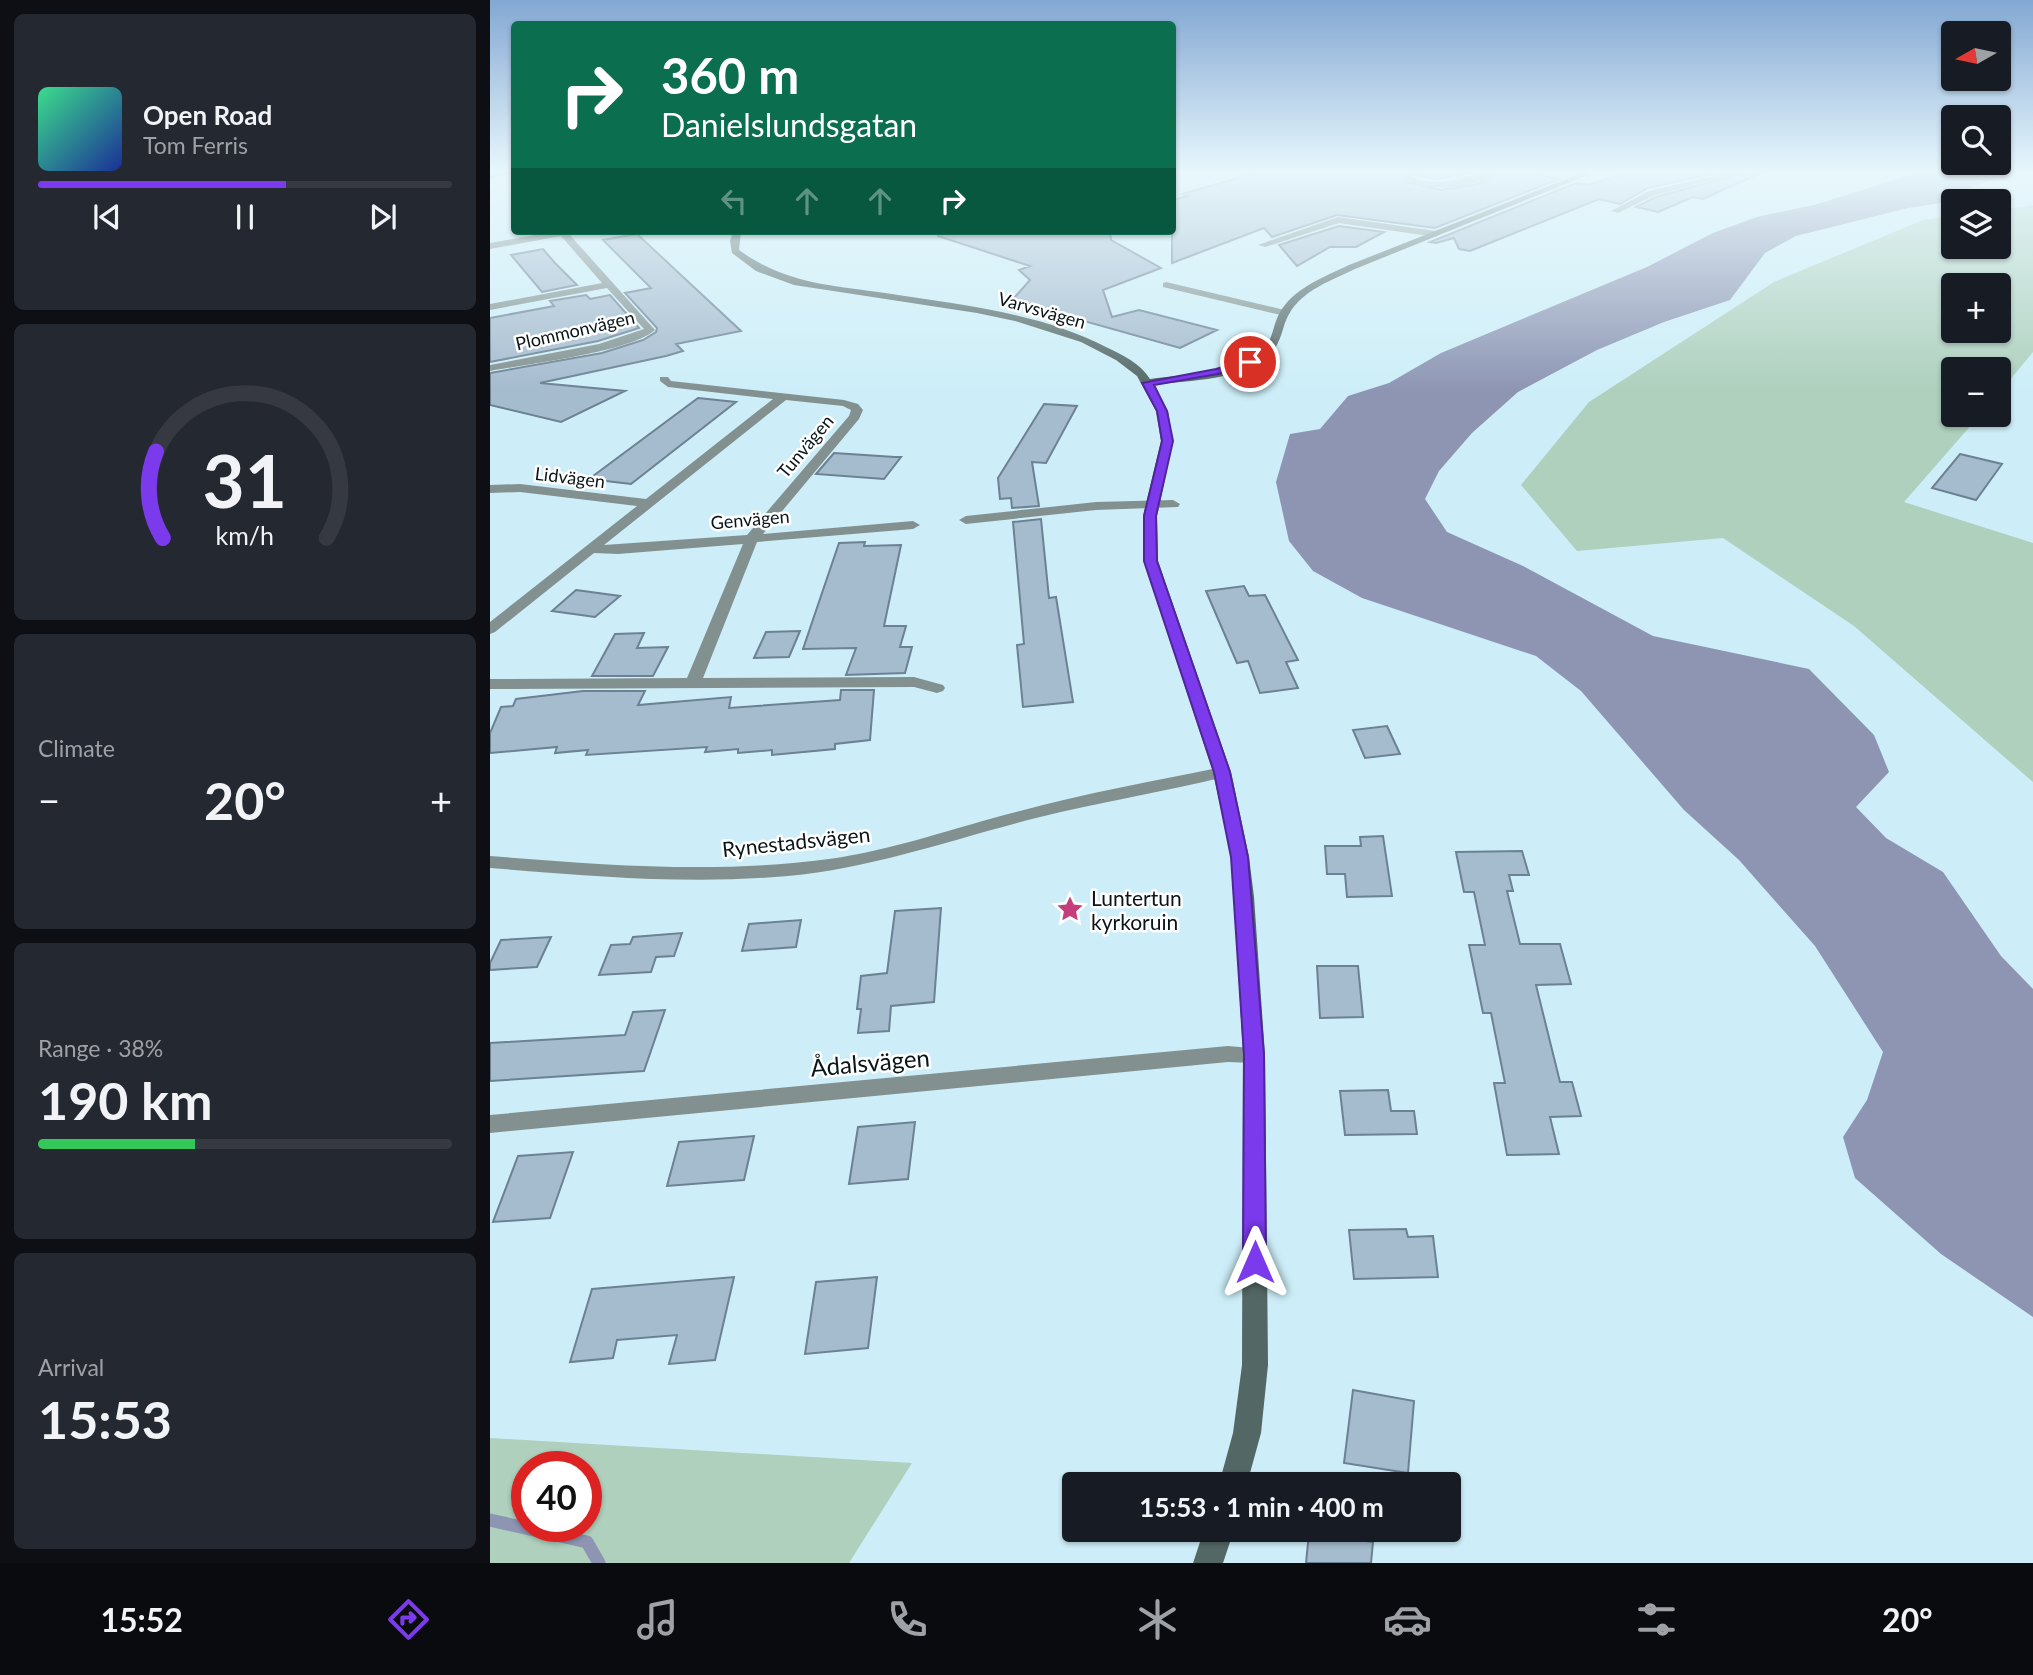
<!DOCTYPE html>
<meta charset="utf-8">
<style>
body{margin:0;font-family:Lato,sans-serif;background:#242831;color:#f1f3f6;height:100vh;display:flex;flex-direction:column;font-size:26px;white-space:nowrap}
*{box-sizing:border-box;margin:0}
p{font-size:23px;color:#9ea1a6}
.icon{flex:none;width:38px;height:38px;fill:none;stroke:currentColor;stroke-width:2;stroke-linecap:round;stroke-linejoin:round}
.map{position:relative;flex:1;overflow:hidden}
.sheet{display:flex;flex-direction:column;gap:14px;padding:14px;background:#0d0f14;width:490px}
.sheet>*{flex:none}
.top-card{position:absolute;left:21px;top:21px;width:665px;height:214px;border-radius:7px;box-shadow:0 2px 5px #0004;background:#0b6e4f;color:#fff;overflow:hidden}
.needle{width:46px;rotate:261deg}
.tools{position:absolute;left:1451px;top:21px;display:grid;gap:14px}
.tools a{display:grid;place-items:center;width:70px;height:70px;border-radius:7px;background:#171b24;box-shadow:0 2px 5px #0004;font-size:35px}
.speed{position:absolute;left:21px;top:1451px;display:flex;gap:14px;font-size:35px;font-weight:700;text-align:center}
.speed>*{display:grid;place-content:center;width:91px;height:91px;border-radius:50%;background:#171b24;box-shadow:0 2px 5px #0004;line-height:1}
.speed .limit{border:10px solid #d22;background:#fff;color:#111}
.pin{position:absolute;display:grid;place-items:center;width:60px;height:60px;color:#fff;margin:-30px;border:4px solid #fff;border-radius:50%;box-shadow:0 2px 7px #0007}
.me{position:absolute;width:77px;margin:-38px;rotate:0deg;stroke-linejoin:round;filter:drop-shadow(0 0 5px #0008)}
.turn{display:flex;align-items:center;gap:24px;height:147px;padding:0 35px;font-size:32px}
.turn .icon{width:91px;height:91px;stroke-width:2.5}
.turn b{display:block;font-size:49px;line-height:60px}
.lanes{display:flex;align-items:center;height:66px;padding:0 35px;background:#0003;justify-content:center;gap:35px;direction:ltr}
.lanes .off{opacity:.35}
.big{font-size:52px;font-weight:700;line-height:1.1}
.sheet .widget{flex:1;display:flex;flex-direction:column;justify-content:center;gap:10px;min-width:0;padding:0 24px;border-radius:10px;background:#242831}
.sheet .dial{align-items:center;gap:0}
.dial svg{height:182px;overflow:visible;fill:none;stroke:#363941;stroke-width:7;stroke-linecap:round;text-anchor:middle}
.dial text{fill:#f1f3f6;stroke:none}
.song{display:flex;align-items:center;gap:21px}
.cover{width:84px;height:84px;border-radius:10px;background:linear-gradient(135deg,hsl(150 70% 55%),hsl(230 70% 35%))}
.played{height:7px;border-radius:4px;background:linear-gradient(90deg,#7c3aed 60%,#363941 60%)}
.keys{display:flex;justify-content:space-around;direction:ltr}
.heat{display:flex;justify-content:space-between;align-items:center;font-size:38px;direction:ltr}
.charge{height:10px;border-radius:5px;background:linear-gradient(90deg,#34c759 38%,#363941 0)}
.trip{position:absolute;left:572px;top:1472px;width:399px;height:70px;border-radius:7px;background:#171b24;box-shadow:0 2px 5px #0004;font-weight:700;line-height:70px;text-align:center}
.menu{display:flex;height:112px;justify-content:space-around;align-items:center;background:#090b0e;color:#9ea1a6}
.menu .icon{width:49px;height:49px}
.menu .active{color:#7c3aed}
.menu b{font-size:32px;color:#f1f3f6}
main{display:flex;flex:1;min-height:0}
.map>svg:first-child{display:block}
.green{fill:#aed0bd;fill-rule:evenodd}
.water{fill:#8d95b3}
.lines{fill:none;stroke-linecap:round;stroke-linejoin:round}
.stream{stroke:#8d95b3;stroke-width:13}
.building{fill:#a5bbce;stroke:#6c8193;stroke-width:2}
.street{fill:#82918f;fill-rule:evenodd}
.secondary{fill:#536765;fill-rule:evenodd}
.route{fill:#7c3aed;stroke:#51269a;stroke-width:2}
.labels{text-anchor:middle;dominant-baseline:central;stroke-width:5;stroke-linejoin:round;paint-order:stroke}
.far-street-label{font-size:18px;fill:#091518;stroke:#fff}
.street-label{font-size:21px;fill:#091518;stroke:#fff}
.poi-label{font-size:21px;fill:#091518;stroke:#fff;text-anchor:start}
.near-street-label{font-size:24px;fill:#091518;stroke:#fff}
</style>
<main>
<section class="sheet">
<div class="widget">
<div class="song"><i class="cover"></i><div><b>Open Road</b><p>Tom Ferris</p></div></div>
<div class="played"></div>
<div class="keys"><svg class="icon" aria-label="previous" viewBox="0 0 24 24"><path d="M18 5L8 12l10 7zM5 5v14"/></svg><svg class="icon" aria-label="pause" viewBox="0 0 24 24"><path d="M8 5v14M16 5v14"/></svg><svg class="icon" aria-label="next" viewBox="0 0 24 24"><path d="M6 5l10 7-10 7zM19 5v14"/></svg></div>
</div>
<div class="widget dial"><svg viewBox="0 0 100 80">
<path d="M14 69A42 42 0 1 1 86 69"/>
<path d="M14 69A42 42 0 0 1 11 31" stroke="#7c3aed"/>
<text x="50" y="56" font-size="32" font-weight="700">31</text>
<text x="50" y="72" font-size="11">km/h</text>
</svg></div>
<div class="widget"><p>Climate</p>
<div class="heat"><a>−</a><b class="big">20°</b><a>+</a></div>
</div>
<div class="widget"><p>Range · 38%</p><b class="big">190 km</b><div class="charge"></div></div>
<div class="widget"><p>Arrival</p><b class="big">15:53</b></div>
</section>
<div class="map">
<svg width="1543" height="1563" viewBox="0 0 1543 1563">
<rect width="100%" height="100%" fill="#cdeef8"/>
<!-- green -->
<path class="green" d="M1543,205V352L1509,393L1508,369H1463V415H1490L1414,502L1543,543V782L1364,626L1233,538L1087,551L1031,485L1099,402L1284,282L1433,220L1463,216V247H1508L1509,210ZM1463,285H1508V331H1463Z
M0,1438L422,1463L359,1563H0ZM37,1466H96V1526H37Z"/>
<!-- water -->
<path class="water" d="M1429,172H1527L1484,186L1451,203L1418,208L1306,236L1275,253L1240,300L1174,322L1107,350L1028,392L982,433L949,471L935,499L957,532L1033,566L1163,636L1319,669L1384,735L1399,772L1366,807L1396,838L1453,872L1511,956L1543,989V1317L1451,1254L1365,1178L1353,1137L1377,1100L1393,1052L1325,946L1249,860L1194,810L1091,691L1046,656L872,598L823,571L799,541L786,482L800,434L830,429L858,396L899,383L951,353L1157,267L1223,233L1267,217L1328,204Z"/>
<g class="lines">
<!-- stream -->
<path class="stream" d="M0,1520L97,1542L109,1563"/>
</g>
<!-- building -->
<path class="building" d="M768,172H913L915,182L951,190L988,184L1011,172H1047V174L1069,179L945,228L847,215L782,237L774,228L682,263V200L698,196L692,194Z
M926,172H988L945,179L926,175Z
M1140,172H1229L1158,188L1130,204L1109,199L980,251L969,249L964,238L946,243L940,242L1086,183L1098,185Z
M1256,172H1273L1213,199L1203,197L1168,212L1146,207L1166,197Z
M849,226L894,232L866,247H840L807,266L789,245Z
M449,231H620L621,240L671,268L613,290L622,317L649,310L727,330L690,348L537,305L540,304L523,299L540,280L529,270L540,266L448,236Z
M147,234L251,331L186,344L193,351L176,356L50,383L135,391L71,422L0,405V373L112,353L153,340L166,332L167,328L135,293L161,288L113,240Z
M53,249L65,263L87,285L52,292L21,255Z
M96,295L100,299L120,295L149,328L108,341L0,362V318L64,306L60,301Z
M208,398L246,402L141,484L99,479Z
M554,404L587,406L556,463L542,462L549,506L522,508L521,498L510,499L508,478Z
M344,453L405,457H411L394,479L326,474Z
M1470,454L1512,464L1486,500L1442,488Z
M551,519L559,598L566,597L583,702L533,707L527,645L534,644L523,522Z
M375,542L374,546L411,545L394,626H416L410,647H422L415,673L356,675L366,648L313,649L349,543Z
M754,586L759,596L775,595L808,660L796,662L808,688L770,693L758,661L747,663L716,591Z
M86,590L130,596L105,617L62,611Z
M310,631L299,657L264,658L276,632Z
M154,633L147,648L178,647L163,676H102L125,634Z
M351,690H384L380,740L345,744V749L282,755V750L248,753V749L215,752L217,747L96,755L98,750L65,753L67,747L0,753V733L11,707L23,706L26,699L93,691H155L148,705L241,697L239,708L350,700Z
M897,726L910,754L875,758L863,730Z
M893,836L902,896L857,897L855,874H837L835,846H871L870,837Z
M1032,851L1039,875H1019L1023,891H1017L1030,944H1070L1081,984L1046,985L1070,1082H1082L1091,1116L1060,1117L1069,1154L1017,1155L1004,1083H1015L1001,1013H993L979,945H995L984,892H974L966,852Z
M451,908L444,1002L401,1006L399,1031L368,1033L371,1009H367L371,976L397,973L405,911Z
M311,920L306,947L252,951L259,924Z
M192,933L184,956L166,957L161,972L109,975L121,945L140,944L143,937Z
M61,937L47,967L0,970V963L11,940Z
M827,966H868L873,1017L830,1018Z
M175,1010L154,1071L0,1081V1043L135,1035L143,1012Z
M898,1090L901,1111H924L927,1134L855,1135L850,1091Z
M425,1122L418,1179L359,1184L368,1127Z
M264,1136L254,1180L177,1186L189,1142Z
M83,1152L60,1218L3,1222L28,1156Z
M916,1229L918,1237L943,1236L948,1277L864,1279L859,1230Z
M244,1277L225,1360L179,1364L187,1335L127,1340L123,1358L80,1362L102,1289Z
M387,1277L378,1348L315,1354L326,1282Z
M863,1390L924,1401L918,1473L854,1463Z
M819,1533L883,1542L881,1563H816Z"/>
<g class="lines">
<!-- street -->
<path class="street" d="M915,172H923V177C954,191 978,172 1009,172C983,188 944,193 916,180Z
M1240,172H1253L1165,195L1128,213L1121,211L1159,191Z
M848,217L946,231L950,234L946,237L849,223L775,247L768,245Z
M69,231H87L79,234L165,330C140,352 37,364 0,371V365L109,344L154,329L117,288L0,310V304L112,283L71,236L0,249V243Z
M676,282L799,311L800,313L795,316L673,287V283Z
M170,377H178L181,381L354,400L368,404L373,410L369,419L273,534L423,521L430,525L423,529L267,542L213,678L424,677L453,685L455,688L453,691L447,693L424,687L0,689V679L197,678L253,544L128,554L104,553L5,632L0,634V622L147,506L30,492L0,493V485L30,484L156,499L283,399L178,387L170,381ZM296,400L353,406L361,410L359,416L257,535L114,545Z
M683,500L690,504L688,507L606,510L476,524L469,520L476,516L606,502Z
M732,767L741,772L738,776C675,792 609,802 546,818C463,839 383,868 298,876C199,885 99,876 0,868V856C113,865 227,874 339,859C404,850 466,827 530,811C596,793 665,781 732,767Z
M738,1046L772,1049L775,1055L772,1061L764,1063L738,1062L0,1133V1115Z"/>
<!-- secondary -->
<path class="secondary" d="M11,172H24L0,179V175Z
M1094,172H1105L865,269C843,280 812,290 799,314C792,326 792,342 781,353C752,381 701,380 663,385L678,411L683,441L667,516L668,561L741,772L759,857L764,897L775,1055L778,1365L771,1433L757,1484H729L743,1433L752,1365L753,1055L744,897L741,857L723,772L654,561L653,516L671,441L666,411L647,376L626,360L591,342L525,321L487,313L304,285L266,271L242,253L240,241L243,231H251L249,250C296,284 340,285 395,293C471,305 549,312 618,348C633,355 651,364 660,379C696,374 744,375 773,349C783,340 783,325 789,314C803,288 834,277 859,265Z
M714,1530H744L733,1563H703Z"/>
</g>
<!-- sky -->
<linearGradient id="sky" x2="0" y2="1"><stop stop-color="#83a8d3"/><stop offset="0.44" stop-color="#e8f7fc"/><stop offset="1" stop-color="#e8f7fc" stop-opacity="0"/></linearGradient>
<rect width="1543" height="391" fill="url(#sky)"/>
<!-- route -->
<path class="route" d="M760,359H763V364L728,374L664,385L677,411L683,441L666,516L667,561L740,772L758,857L774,1055L776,1262L773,1269L765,1272L757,1269L753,1262L754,1055L741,857L724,772L654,561V516L672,441L667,411L652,383L726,369Z"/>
<!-- icons -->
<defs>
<g id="sight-bare" transform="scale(2.1)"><path d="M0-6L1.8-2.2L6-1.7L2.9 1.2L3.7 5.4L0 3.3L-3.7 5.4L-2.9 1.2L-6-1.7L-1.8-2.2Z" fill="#c53d7a" stroke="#fff" stroke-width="2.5" paint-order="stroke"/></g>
</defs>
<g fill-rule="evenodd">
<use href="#sight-bare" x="580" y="909"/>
</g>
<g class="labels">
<!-- far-street labels -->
<g class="far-street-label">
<text transform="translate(552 310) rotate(16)">Varvsvägen</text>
<text transform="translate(85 330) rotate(-13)">Plommonvägen</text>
<text transform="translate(315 446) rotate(-50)">Tunvägen</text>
<text transform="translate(80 477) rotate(7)">Lidvägen</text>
<text transform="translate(260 519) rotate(-5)">Genvägen</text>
</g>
<!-- street labels -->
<g class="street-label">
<text transform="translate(306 841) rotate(-6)">Rynestadsvägen</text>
</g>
<!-- poi labels -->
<g class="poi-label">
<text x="601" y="897">Luntertun<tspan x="601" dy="24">kyrkoruin</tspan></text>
</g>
<!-- near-street labels -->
<g class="near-street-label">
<text transform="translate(380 1062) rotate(-5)">Ådalsvägen</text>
</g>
</g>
</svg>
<div class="tools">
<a><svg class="needle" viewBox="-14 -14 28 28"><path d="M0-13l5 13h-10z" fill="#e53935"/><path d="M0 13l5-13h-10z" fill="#9ea1a6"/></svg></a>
<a><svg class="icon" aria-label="search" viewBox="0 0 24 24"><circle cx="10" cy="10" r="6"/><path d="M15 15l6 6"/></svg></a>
<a><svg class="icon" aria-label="layers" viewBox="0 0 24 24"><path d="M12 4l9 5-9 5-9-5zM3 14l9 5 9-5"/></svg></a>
<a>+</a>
<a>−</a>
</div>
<div class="speed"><div class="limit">40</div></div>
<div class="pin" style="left:760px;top:362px;background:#d93025"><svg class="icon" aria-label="arrive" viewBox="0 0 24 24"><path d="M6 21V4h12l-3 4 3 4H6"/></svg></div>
<svg class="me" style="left:765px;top:1262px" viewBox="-20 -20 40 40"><path d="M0-17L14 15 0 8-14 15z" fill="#7c3aed" stroke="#fff" stroke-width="4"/></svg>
<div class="trip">15:53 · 1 min · 400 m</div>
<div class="top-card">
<div class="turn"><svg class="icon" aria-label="right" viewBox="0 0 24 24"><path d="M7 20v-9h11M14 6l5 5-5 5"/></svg><div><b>360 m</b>Danielslundsgatan</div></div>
<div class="lanes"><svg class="icon off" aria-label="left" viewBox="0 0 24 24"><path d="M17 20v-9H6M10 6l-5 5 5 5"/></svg><svg class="icon off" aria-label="ahead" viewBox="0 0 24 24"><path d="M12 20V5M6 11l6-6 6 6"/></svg><svg class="icon off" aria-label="ahead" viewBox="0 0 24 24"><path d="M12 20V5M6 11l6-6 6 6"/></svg><svg class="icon" aria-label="right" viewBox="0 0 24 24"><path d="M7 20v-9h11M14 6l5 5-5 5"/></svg></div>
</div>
</div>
</main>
<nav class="menu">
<b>15:52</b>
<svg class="icon active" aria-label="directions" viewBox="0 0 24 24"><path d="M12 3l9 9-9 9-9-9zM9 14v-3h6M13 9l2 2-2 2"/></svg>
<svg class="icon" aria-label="music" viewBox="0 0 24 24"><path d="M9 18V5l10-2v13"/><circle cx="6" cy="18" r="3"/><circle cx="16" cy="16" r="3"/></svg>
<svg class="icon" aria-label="phone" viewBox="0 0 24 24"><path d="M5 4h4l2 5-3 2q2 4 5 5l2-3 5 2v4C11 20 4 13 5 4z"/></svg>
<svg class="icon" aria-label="climate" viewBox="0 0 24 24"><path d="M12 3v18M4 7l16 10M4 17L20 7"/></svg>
<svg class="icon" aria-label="car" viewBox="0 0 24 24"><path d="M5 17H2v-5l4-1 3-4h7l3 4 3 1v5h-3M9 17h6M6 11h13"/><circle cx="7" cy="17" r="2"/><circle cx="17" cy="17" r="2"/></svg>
<svg class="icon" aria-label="filters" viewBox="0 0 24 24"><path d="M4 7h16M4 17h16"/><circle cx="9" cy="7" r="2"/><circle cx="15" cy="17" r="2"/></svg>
<b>20°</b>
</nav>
